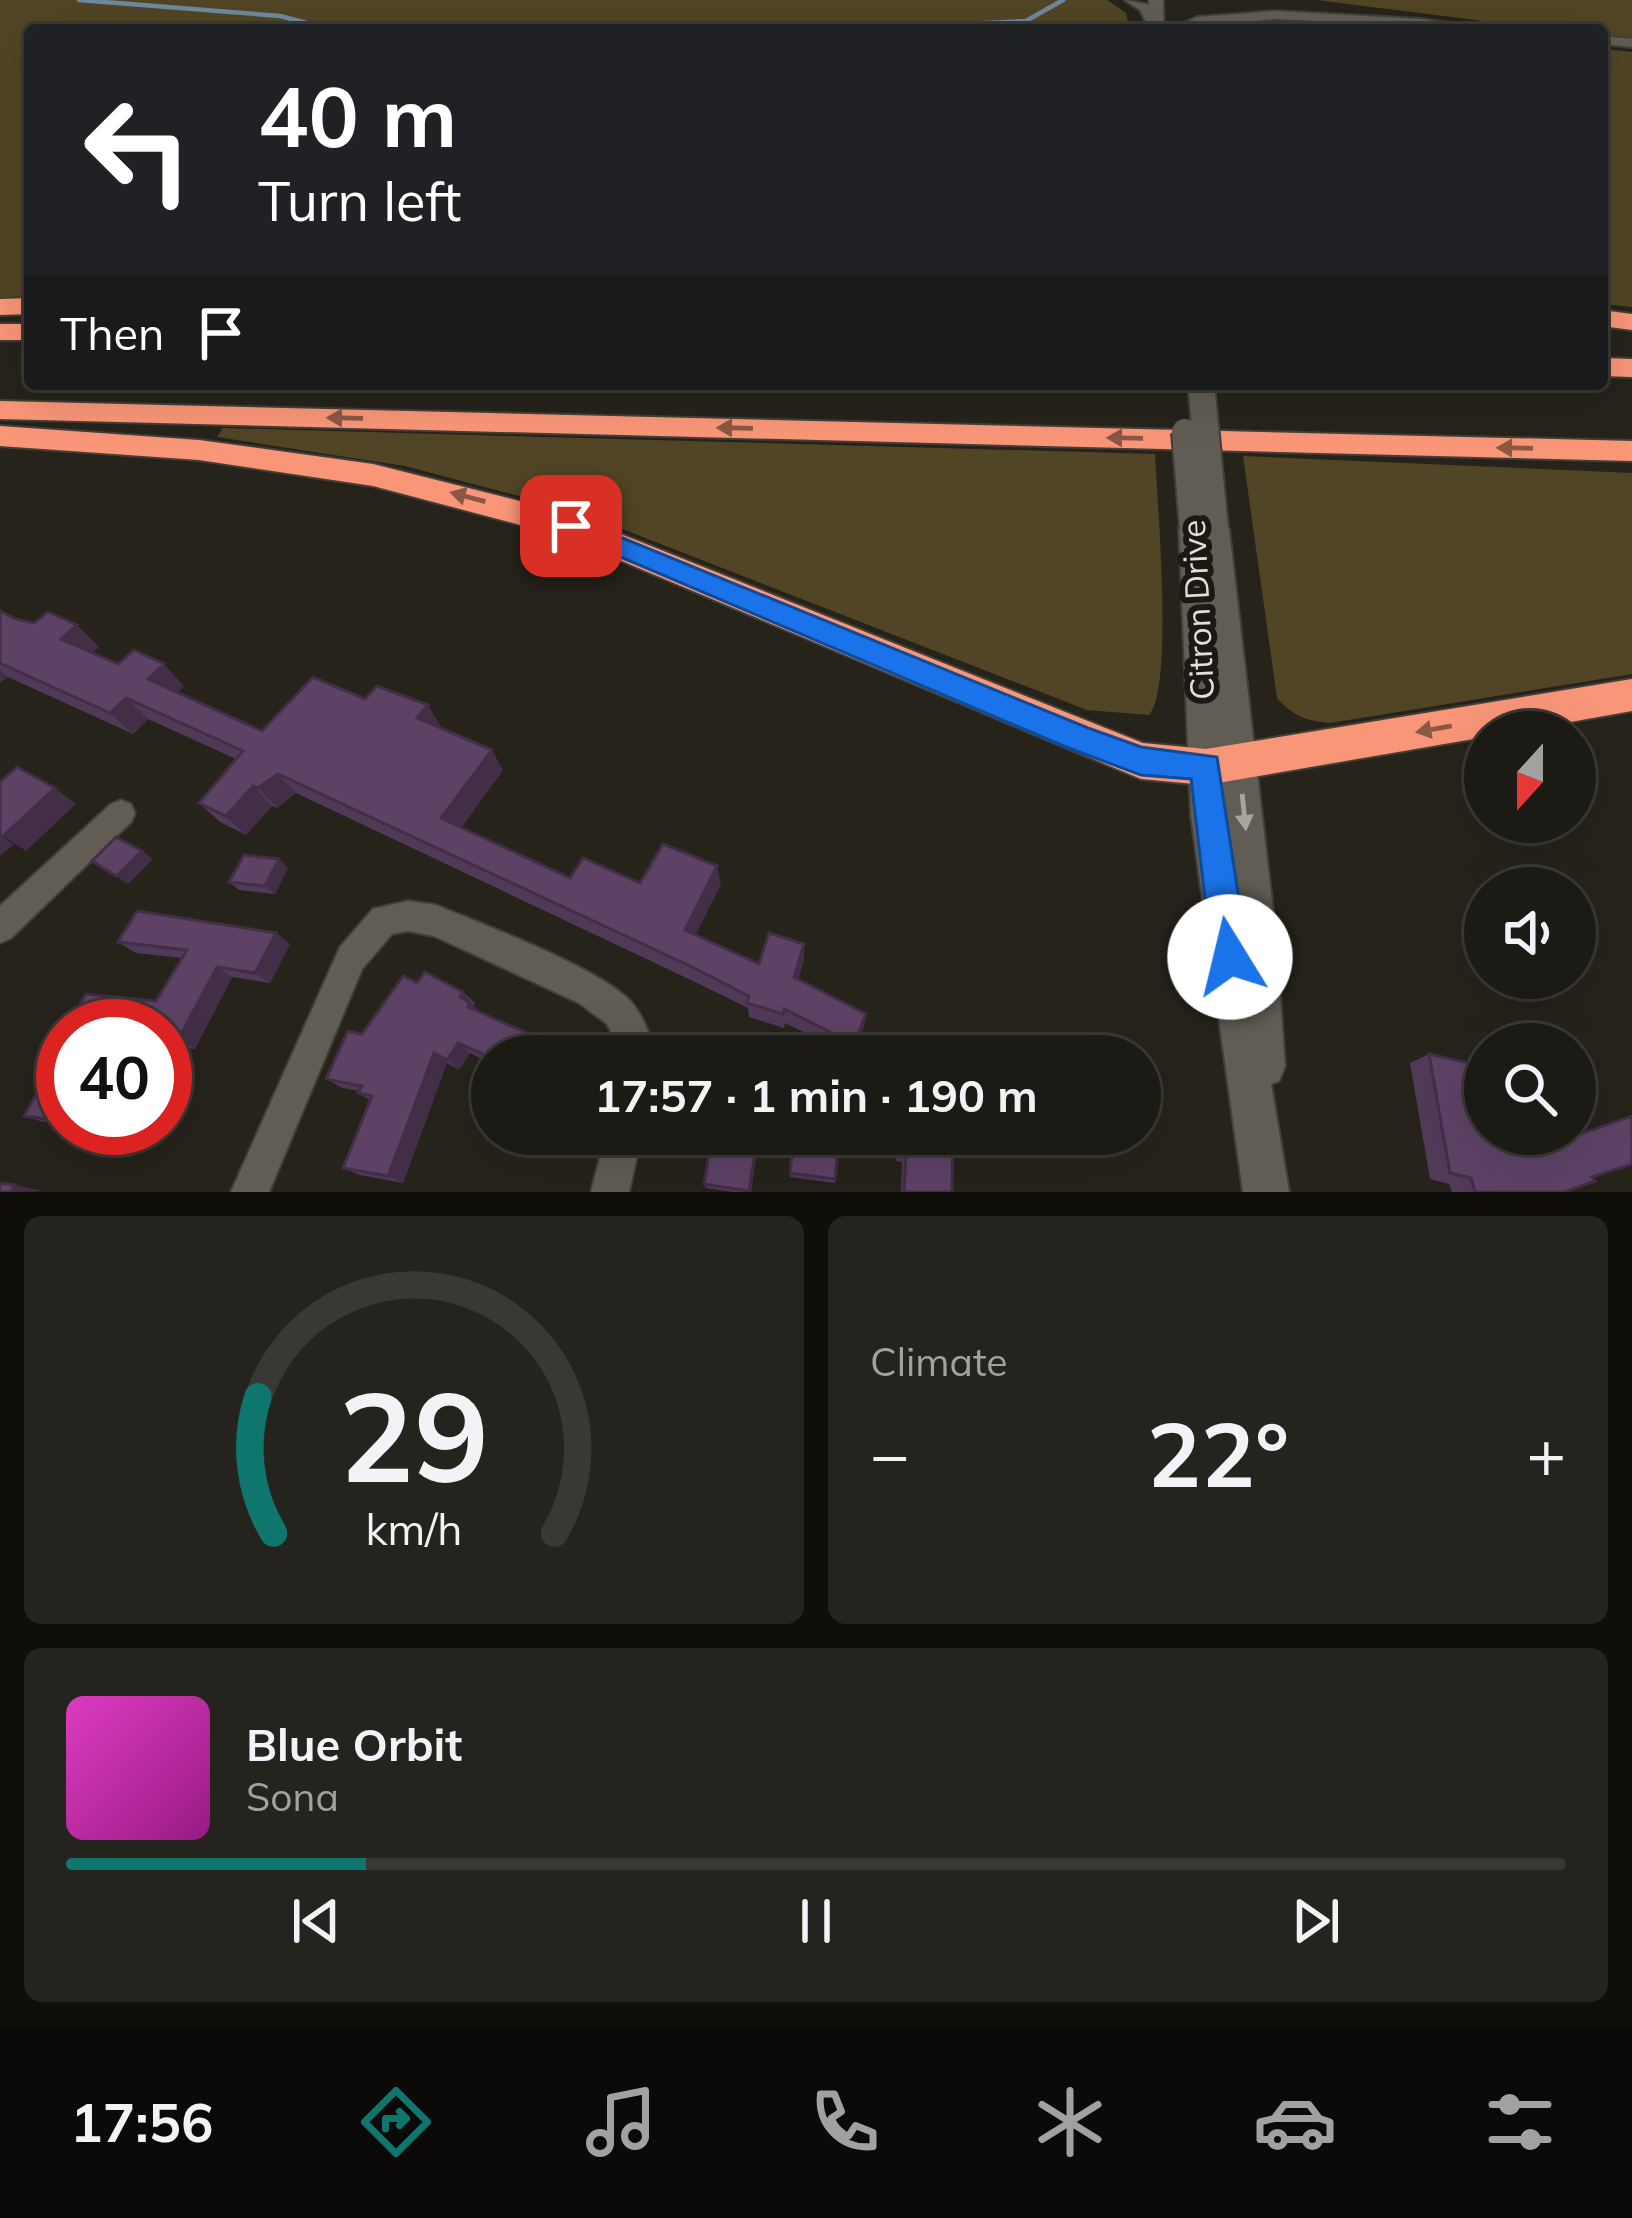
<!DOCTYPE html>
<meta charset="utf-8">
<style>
body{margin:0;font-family:Mulish,sans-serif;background:#25231d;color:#f1f3f6;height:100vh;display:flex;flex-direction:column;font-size:45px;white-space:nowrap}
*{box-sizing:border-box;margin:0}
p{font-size:39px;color:#a0a1a0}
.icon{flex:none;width:66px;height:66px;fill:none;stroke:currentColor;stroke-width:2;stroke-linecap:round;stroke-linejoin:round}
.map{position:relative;height:1192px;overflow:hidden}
.panel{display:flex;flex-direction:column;gap:24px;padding:24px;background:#0f0e0b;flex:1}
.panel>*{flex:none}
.top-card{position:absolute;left:24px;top:24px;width:1584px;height:366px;border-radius:12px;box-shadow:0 12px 48px #0002,0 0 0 3px #3a3834;background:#202124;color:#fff;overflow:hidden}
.needle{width:78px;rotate:201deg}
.tools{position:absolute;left:1464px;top:711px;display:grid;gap:24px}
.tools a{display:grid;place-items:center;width:132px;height:132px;border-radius:50%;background:#1c1a14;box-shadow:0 12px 48px #0002,0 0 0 3px #3a3834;font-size:60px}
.speed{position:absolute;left:36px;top:999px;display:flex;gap:24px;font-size:60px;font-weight:700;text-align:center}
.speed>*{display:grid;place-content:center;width:156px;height:156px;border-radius:50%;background:#1c1a14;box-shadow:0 12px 48px #0002,0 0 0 3px #3a3834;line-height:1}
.speed .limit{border:18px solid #d22;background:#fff;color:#111}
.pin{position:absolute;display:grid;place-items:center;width:102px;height:102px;color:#fff;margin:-51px;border-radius:24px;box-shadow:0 6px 18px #0006}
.me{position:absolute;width:132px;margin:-66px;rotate:351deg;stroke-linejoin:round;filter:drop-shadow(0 0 9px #0008)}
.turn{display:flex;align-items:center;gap:42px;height:252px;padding:0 36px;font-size:54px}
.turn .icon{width:156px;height:156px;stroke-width:2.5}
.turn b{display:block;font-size:84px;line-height:102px}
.then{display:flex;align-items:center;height:114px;padding:0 36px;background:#0003;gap:24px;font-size:45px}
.big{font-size:90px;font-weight:700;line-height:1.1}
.panel .widget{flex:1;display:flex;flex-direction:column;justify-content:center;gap:18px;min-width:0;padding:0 42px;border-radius:18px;background:#25231d}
.panel .dial{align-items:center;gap:0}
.dial svg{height:312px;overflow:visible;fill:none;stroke:#3a3834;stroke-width:7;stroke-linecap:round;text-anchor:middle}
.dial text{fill:#f1f3f6;stroke:none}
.song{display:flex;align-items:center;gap:36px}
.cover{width:144px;height:144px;border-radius:18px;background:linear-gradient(135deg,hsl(310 70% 55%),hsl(310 70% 35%))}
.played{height:12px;border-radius:6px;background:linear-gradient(90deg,#0f766e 20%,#3a3834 20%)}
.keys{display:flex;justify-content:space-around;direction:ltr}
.heat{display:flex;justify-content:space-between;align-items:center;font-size:66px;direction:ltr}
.panel .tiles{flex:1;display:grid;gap:24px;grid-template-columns:1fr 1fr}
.widget:last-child{grid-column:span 2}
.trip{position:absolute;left:471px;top:1035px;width:690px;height:120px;border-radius:60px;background:#1c1a14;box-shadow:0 12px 48px #0002,0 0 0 3px #3a3834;font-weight:700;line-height:120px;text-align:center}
.menu{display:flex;height:192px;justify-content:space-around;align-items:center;background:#0b0a08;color:#a0a1a0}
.menu .icon{width:84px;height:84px}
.menu .current{color:#0f766e}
.menu b{font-size:54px;color:#f1f3f6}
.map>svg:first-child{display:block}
.green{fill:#524525}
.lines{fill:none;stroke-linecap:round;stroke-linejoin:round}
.stream{stroke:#6e899e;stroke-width:4.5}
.minor-casing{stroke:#423f39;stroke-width:4}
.tertiary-casing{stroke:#423f39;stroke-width:4}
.secondary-casing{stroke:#423f39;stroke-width:4}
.motorway-casing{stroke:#423f39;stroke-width:4}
.minor{fill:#615d54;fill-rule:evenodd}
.tertiary{fill:#615d54;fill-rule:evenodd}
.secondary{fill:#615d54;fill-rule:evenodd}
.motorway{fill:#f99678;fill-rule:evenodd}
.tertiary-bridge-casing{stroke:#423f39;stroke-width:30;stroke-linecap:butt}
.tertiary-bridge{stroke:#615d54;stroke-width:26}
.wall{fill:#513958}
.shaded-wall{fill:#422e47}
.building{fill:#5e4266;stroke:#422e47;stroke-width:3}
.oneway{fill:#8a5845}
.oneway2{fill:#a8a59e}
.route{fill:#1a73e8;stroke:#114b97;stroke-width:3}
.labels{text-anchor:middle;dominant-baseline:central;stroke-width:12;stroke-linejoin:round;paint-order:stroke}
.street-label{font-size:33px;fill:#e2e0db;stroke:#1c1912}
</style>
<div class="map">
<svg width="1632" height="1192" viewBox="0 0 1632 1192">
<rect width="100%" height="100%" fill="#26231b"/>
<!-- green -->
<path class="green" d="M0,0H1107L1126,13L1130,30H30V297L0,298Z
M1316,0H1632V40L1602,36V30H1555Z
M1288,13L1425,30H1190Z
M1602,49L1632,52V307L1602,304Z
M223,428L1155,454C1157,501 1174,686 1149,715L1087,710L576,511L405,466L217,437Z
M1243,456L1632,473V674L1330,723C1306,721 1293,716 1277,698Z"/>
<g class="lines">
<!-- stream -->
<path class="stream" d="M79,0L280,16L333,30
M839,30L1026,21L1063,0"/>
<!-- minor casing -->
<g class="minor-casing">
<path id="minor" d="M121,800L131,804L135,813L131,822L11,938L0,943V906L111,804Z
M408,901L436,905C486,926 587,963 626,997C641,1010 652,1036 654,1056H620L619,1046L607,1024L579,1003L434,936L408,931L392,934L362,969L269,1192H231L340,947L373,909Z
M606,1134H642L629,1192H591Z"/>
</g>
<!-- tertiary casing -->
<g class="tertiary-casing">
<path id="tertiary" d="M1149,0H1163L1164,30H1150Z
M1193,518L1204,523L1225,522L1229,529L1276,937L1285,1066L1279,1081L1271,1084L1289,1192H1243L1191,816L1179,528Z"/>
</g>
<!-- secondary casing -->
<g class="secondary-casing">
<path id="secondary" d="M1125,0L1151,5L1164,30H1150L1140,10Z
M1275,11L1421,19L1498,30L1275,19L1168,30L1197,17Z
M1602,36L1632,39V47L1602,44Z"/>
</g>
<!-- motorway casing -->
<g class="motorway-casing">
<path id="motorway" d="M30,298V314L0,315V299Z
M1602,310L1632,314V330L1602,326Z
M0,324H30V340H0Z
M1602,358L1632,359V377L1602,376Z
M0,401L1632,441V461L0,419Z
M0,426L199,440L373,464L571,514L1143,743L1206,749L1632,679V711L1514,732H1485V737L1206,785L1141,779L562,536L373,486L199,460L0,446Z"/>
</g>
<!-- minor -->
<use href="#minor" class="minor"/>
<!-- tertiary -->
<use href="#tertiary" class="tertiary"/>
<!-- secondary -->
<use href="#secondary" class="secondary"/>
<!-- motorway -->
<use href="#motorway" class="motorway"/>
<!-- tertiary-bridge casing -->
<g class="tertiary-bridge-casing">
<path id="tertiary-bridge" d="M1201,384L1215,529
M1185,432L1193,528"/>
</g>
<!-- tertiary-bridge -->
<use href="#tertiary-bridge" class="tertiary-bridge"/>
</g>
<!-- wall -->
<path class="wall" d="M0,611L16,619L99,647L92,653L118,664L184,686L177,693L262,731L365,699L428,705L440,726L439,728L503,770L461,828L570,878L640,883L721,884L695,935L759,964L804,959L798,980L866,1014L864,1027L852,1056L785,1023L784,1028L749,1017L748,1008L693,981L296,793L277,808L272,806L246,835L220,822L199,803L236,759L148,719L133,734L8,677L0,682Z
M288,868L275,894L239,890L229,882Z
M276,933L290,944L270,983L232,977L195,1049L165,1046V1026L156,1001L182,958L136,953L118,942Z
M463,992L475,1003L473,1006L479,1012L536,1037L545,1048L492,1056V1064L470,1053L459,1070L447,1063L403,1183L360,1175L343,1168L370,1100L358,1093L359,1091L343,1088L326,1079L362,1034Z
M1429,1054L1489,1136L1565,1138L1632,1115L1592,1177L1565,1192H1452L1449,1184L1430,1179L1410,1063Z
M63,1082V1124L40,1121L24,1116Z
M94,1128H156L153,1135Z
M897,1134H953L952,1192H901L902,1162L896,1161Z
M839,1138L835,1183L790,1177V1173Z
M756,1158L751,1192H734L706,1188L704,1184Z"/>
<!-- shaded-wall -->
<path class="shaded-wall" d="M77,625L99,647L83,660L61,639Z
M164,664L184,686L168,700L148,679Z
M0,670L8,677L1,682L0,681Z
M126,698L148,719L133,734L110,713Z
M428,705L440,726L430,739L417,718Z
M492,750L503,770L454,837L441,818Z
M278,774L296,793L277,808L258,788Z
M253,786L272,806L246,835L226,816Z
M55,788L76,804L26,851L3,836Z
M0,835L14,844L0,856Z
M142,851L153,859L128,884L116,876Z
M279,859L288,868L275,894L265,886Z
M717,866L721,884L690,946L685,930Z
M276,933L290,944L270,983L255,973Z
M804,944V959L795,992L794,977Z
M217,967L232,977L195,1049L178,1040Z
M463,992L481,1014L479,1018L460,997Z
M866,1014L864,1027L852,1056L854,1044Z
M536,1037L545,1048L541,1056H525Z
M458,1043L470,1053L459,1070L447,1060Z
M434,1053L447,1063L403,1183L388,1176Z
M140,1128H156L153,1135L139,1130Z
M15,1185L43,1191L11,1192Z"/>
<!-- building -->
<path class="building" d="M0,611L16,619L34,623L48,612L77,625L61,639L118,664L134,650L164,664L148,679L262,731L313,677L365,699L377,686L428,705L417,718L492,750L441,818L570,878L583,858L640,883L663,844L717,866L685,930L759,964L769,933L804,944L794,977L866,1014L854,1044L784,1009L783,1014L747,1003L749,996L688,965L278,774L258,788L253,786L226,816L199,803L243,751L126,698L110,713L0,663Z
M17,767L55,788L3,836L0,834V782Z
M116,837L142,851L116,876L92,861Z
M244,855L279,859L265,886L229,882Z
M137,911L276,933L255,973L217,967L178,1040L165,1039V1026H68L86,994L156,1001L187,950L118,942Z
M425,972L463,992L460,997L470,1003L468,1007L536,1037L525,1056H492V1058L458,1043L447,1060L434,1053L388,1176L343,1168L372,1096L358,1093L362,1086L326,1079L348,1031L362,1034L403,976L417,983Z
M1429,1054L1474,1064L1485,1115V1134L1489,1136L1562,1134L1566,1139L1632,1116V1164L1592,1177L1595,1181L1565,1192H1475L1471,1178L1450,1173Z
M44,1080L63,1082V1121L24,1116Z
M794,1134L839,1138L835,1179L790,1173Z
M900,1134H953L952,1192H904L906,1153L899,1152Z
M710,1148L755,1154L749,1191L704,1184Z
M0,1183L15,1185L11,1192H0Z"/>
<!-- one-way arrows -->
<defs><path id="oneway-solid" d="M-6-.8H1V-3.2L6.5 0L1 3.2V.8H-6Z" transform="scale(3)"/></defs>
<g class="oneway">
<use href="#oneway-solid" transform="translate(345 418) rotate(-179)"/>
<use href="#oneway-solid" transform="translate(735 428) rotate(-179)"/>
<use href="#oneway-solid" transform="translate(1125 438) rotate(-179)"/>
<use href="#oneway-solid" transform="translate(1515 448) rotate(-179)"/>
<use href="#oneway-solid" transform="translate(468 497) rotate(-165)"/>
<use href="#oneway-solid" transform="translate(1434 729) rotate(170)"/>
</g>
<use class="oneway2" href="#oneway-solid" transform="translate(1244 812) rotate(84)"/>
<!-- route -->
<path class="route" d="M571,517L1088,728L1141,747L1217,757L1248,957L1243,970L1230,975L1217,970L1212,957L1191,779L1141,775L1066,747L562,532L558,526Z"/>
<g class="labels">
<!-- street labels -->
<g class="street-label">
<text transform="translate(1197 610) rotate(-93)">Citron Drive</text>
</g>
</g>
</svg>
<div class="tools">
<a><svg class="needle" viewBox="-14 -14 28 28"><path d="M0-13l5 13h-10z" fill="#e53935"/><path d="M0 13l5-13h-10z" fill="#a0a1a0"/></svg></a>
<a><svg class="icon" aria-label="sound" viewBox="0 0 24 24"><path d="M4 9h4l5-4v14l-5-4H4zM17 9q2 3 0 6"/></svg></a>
<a><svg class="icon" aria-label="search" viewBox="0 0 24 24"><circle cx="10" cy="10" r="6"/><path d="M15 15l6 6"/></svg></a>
</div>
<div class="speed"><div class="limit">40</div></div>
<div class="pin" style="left:571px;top:526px;background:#d93025"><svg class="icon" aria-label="arrive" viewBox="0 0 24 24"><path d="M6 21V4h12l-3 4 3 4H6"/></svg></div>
<svg class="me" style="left:1230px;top:957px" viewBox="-20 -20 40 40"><circle r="19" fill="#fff"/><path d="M0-13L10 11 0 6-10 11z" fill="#1a73e8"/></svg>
<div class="trip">17:57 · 1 min · 190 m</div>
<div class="top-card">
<div class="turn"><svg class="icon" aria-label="left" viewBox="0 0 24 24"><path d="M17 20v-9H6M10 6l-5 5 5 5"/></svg><div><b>40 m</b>Turn left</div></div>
<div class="then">Then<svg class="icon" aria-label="arrive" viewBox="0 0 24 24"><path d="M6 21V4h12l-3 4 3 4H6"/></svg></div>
</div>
</div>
<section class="panel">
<div class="tiles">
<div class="widget dial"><svg viewBox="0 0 100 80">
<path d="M14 69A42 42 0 1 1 86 69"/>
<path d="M14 69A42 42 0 0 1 10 34" stroke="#0f766e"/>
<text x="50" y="56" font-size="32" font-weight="700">29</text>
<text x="50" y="72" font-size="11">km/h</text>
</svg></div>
<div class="widget"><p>Climate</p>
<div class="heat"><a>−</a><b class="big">22°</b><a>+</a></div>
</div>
<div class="widget">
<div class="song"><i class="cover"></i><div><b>Blue Orbit</b><p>Sona</p></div></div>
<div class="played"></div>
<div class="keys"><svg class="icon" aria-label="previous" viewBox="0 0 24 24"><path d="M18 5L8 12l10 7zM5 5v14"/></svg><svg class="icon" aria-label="pause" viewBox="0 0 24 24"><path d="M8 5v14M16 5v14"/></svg><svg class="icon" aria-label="next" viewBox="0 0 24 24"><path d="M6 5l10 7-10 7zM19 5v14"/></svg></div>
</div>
</div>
</section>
<nav class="menu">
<b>17:56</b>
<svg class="icon current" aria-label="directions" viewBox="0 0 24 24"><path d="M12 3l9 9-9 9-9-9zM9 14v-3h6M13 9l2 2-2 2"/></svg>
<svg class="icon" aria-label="music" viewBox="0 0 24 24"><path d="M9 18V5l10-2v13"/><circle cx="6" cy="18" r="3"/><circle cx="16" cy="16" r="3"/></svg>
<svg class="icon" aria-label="phone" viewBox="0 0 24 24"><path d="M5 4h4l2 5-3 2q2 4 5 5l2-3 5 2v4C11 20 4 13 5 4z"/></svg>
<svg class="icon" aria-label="climate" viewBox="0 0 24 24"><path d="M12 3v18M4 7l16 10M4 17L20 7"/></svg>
<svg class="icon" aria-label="car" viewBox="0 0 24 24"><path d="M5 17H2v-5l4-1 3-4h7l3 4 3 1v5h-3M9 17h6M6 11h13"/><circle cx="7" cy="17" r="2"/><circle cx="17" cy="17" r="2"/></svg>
<svg class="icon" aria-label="filters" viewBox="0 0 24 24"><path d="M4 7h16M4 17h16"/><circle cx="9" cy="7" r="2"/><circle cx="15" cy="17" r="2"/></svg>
</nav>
